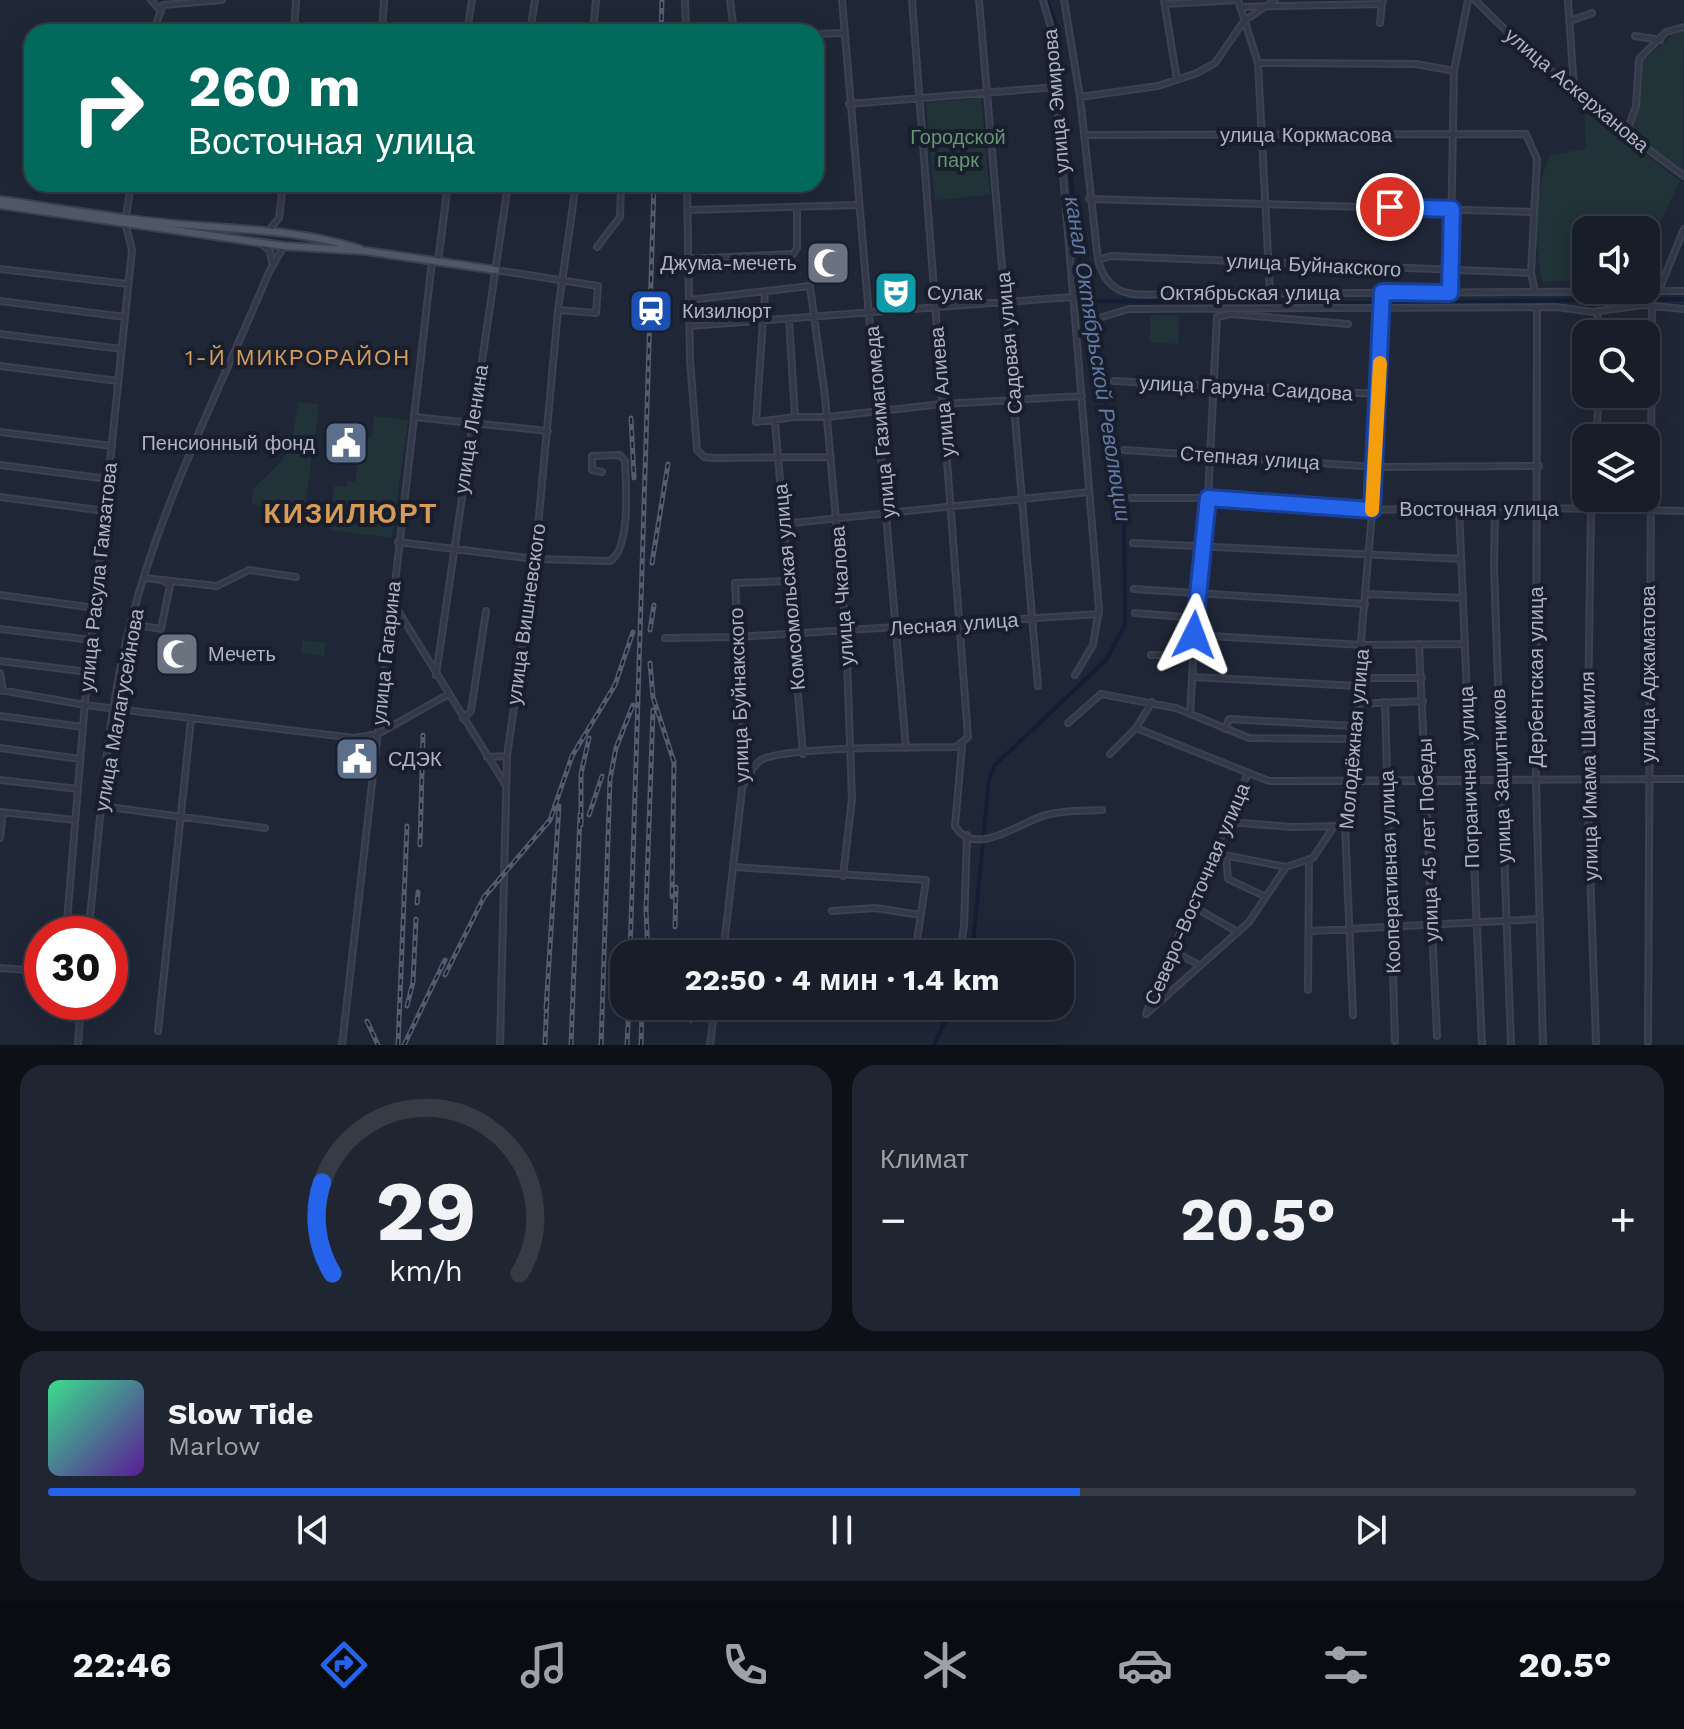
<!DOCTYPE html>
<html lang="ru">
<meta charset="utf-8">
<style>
body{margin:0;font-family:"Work Sans",sans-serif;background:#202631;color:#f1f3f6;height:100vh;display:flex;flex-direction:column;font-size:30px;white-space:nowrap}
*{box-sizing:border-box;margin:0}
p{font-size:26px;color:#9ea2a8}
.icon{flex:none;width:44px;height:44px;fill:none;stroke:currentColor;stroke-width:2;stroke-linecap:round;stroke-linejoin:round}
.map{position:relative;height:1045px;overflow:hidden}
.sheet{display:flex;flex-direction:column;gap:20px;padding:20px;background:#0d1017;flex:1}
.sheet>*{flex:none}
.banner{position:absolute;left:24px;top:24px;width:800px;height:168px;border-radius:24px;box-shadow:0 4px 20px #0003,0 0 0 2px #363b46;background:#00695c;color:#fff;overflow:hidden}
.tools{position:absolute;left:1572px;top:216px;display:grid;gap:16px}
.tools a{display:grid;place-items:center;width:88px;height:88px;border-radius:16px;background:#171d29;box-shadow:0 4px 20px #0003,0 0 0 2px #363b46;font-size:40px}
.speed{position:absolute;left:24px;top:916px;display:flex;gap:16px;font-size:40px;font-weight:700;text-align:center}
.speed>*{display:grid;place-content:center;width:104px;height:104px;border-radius:50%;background:#171d29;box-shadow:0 4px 20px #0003,0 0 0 2px #363b46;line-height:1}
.speed .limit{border:12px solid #d22;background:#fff;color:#111}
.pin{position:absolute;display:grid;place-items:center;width:68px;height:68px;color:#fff;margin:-34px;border:4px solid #fff;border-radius:50%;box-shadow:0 2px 8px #0007}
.me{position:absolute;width:88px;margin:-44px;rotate:3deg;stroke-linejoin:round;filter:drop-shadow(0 0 6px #0008)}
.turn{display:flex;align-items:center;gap:28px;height:168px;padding:0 32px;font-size:36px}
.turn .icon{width:104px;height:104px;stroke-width:2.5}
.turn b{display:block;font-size:56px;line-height:68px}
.big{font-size:60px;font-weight:700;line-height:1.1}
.sheet .widget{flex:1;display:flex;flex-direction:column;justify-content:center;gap:12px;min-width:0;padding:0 28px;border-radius:24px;background:#202631}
.sheet .dial{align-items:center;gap:0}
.dial svg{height:208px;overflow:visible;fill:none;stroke:#363b46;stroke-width:7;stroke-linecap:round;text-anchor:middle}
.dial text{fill:#f1f3f6;stroke:none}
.song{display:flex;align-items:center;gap:24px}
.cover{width:96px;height:96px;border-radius:12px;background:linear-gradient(135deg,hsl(150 70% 55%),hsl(270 70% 35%))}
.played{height:8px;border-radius:4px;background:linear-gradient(90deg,#2563eb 65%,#363b46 65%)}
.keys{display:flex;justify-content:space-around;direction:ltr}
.heat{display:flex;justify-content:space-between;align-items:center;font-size:44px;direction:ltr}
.sheet .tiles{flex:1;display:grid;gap:20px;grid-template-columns:1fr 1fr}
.widget:last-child{grid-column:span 2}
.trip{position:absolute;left:610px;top:940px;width:464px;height:80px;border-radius:24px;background:#171d29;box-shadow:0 4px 20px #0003,0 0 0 2px #363b46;font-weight:700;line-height:80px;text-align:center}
.dock{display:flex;height:128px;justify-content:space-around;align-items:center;background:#090c10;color:#9ea2a8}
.dock .icon{width:56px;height:56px}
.dock .selected{color:#2563eb}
.dock b{font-size:36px;color:#f1f3f6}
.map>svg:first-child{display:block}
.green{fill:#213338}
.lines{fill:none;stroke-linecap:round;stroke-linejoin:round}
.canal{stroke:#131d34;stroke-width:4}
.minor-casing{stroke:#3c4251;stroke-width:8}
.major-casing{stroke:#3c4251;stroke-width:10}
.minor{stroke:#333948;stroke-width:4}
.major{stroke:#505868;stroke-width:6}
.rail-casing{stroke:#545c6f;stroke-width:5}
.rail{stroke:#181e2c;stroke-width:2;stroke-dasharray:6;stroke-linecap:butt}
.route-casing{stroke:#184099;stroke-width:20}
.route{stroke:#2563eb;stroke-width:14}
.slow{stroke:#f59e0b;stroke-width:14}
.labels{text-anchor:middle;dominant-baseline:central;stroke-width:8;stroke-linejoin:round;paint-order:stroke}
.street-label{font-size:20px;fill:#adb3c5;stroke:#181e2c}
.park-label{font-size:20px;fill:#649574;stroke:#181e2c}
.poi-label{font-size:20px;fill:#adb3c5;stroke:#181e2c;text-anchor:start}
.neighbourhood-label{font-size:22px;letter-spacing:2px;fill:#d69b57;stroke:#181e2c}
.water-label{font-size:22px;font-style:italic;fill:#6479a5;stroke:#181e2c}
.district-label{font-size:28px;font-weight:bold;letter-spacing:2px;fill:#d69b57;stroke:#181e2c}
</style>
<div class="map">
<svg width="1684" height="1045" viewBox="0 0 1684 1045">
<rect width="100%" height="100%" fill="#1f2737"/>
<!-- green -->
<path class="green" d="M1677,31L1684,32L1683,171L1631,135L1643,61Z
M981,98L990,195L935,200L926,103Z
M1584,106L1680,181L1646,250V230H1586V279L1542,282C1536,239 1532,196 1550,155L1586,149Z
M1150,315L1179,316L1178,344L1150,342Z
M298,402L319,404L304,514L252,504L253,489C292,453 291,454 298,402Z
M374,416L408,420L392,538L330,530L334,486L346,487L347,481L355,482L358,463L351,462L355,447L372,436Z
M303,640L326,643L324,656L301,653Z"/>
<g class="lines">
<!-- canal -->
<path class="canal" d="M1086,301L1354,303L1684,299
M972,954L989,779L995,765L1106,660L1125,625L1124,512L1077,238L1056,24L1047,0
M934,1045L952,1006"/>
<!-- minor casing -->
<g class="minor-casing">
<path id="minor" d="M151,0L159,9
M685,0L686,32
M730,0L734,32
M842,0L906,748
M979,0L1038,686
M1043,0L1051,28L1099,609L1093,645L1075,675
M1064,0L1080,97L1098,260C1110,305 1144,293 1183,294L1684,291
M1164,0L1177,80
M1238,0L1258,63L1270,293
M1475,0C1539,65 1610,122 1684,176
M1568,0L1574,89
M1165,4L1238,0
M1240,7L1382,4L1383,0
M1570,21L1592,13
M1380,23L1382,4
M153,32L163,5L222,0
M294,32L296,0
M382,32L384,0
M467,32L472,0
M530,32L535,0
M593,32L596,0
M816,34L844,33
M1635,36L1660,40
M1258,63L1416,64L1454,71
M1080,97L1158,86L1197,73L1215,63L1244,21L1275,0
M849,104L1056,87
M1626,134L1636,106L1639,59L1666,32L1684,27
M1085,135L1526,134L1537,159L1531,273L1535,291
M687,184L690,360L697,450L704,457L715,458L831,457
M1089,199L1534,212
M687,210L857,205
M270,229L279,218L283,184
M264,246L270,251L272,262
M597,247L620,217L621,184
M687,259L793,254L797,248V208
M1098,260L1111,256L1531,273
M438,262L448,184
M0,269L128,284
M496,270L598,286L596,313L558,310
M1659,290L1684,229
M765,293L756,422L795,417L789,319
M1450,293L1454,71L1468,0
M689,300L810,286L825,397L846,631L852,799L843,876
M0,301L125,317
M1537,308L1536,780L1543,1045
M1597,311L1600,334
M1102,317L1129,309L1556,307L1593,312L1643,305L1684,309
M690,326L1072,297
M0,334L122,349
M0,366L118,381
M1114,381L1379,394
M414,417L548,431
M795,417H827L942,404L1082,396
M775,421L803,754
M0,432L112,446
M1597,438L1598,394
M1124,450L1376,467L1539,466
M0,465L108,479
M0,497L105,511
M1131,498H1208L1371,510L1495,507L1684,511
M1599,498L1603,510
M1495,507L1494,569L1511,1045
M1459,508L1482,1045
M1591,509L1587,782L1596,1042
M783,524L1089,492
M398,542L535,559L610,561C631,548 626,485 625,461L620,455L592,456V470L602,472
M1133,543L1461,559
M144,578L217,586L249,570L296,577
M1134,589L1365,604
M1367,594L1462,598
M0,595L95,608
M392,601L505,784
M1135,613L1195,618
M130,624L161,629L170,585L165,582
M0,629L92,640
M1194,635L1362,645L1464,644
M665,638L737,637L1099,614
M1419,644L1437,1036
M1151,655L1193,656
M0,661L88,672
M0,673L3,691
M436,675L508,184
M1192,677L1357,686
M1358,678H1422
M0,690L85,705L354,738L378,734L447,695
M1385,702L1395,1041
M1355,704L1423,701
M1190,714L1197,593L1208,498L1217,317L1230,314L1348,324
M0,716L83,727
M463,719L471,711L486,611
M1068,723L1101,694L1176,708L1249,738L1352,739
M1136,728L1269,781L1684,779
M1225,729L1229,719L1353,726
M962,746L955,826C975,860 1023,820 1046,815C1064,810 1085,811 1102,810
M0,748L80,759
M1110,754L1136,728L1152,702
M487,757L507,756
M0,780L78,789
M743,786C748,777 752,766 761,760C787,746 921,748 956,747L968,737L912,0
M101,806L265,828
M0,812L75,820
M1228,822L1293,827L1345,826
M0,838L3,812
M1214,853L1286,867
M1226,855L1228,879L1266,897
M735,867L926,880L915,954
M1192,906L1238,932
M832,911L875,908L921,915
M1310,931L1540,919
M66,934L85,702L132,250L125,222L131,184
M88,934C100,831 105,722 131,621C162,501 221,387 269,272L284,246
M832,949L915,953
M1173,951L1199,965
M723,954L745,764L735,583L788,581
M960,954L964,926L967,835
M0,968L42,971
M1308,990L1309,859
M1147,1011L1248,773
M1146,1014L1249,922L1286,867L1313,858L1334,826
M1353,1015L1345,826L1376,467L1382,292
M158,1031L191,719
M1648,1042L1652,306
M78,1045L81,1002
M342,1045L432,261
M500,1045L507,756L535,559L558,310L576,184
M710,1045L715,1006"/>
</g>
<!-- major casing -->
<g class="major-casing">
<path id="major" d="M0,200C67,209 135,222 202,226C257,230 307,232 360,249
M0,205L284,246L366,251L496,270"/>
</g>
<!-- minor -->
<use href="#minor" class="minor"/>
<!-- major -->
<use href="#major" class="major"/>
<!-- rail casing -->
<g class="rail-casing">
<path id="rail" d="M661,32L662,0
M631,418L634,478
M652,563L668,464
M650,630L654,605
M650,663L653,697L674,762L672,897
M589,815L602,776
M581,825V774L589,738
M420,845L423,735
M417,903L418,892
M675,927L676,887
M630,954L654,184
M648,954L646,910L653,710
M445,975L484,897L550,820L572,756L615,685L633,632
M407,1006L413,982L416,919
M681,1006L691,1020
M546,1009L559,806
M367,1021L378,1045
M545,1043L547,999
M398,1045L407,826
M404,1045L445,960
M571,1045L580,814
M601,1045L610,779L616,748L633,705
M627,1045L629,1006
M641,1045L642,1006"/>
</g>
<!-- rail -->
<use href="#rail" class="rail"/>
</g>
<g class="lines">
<!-- route casing -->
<g class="route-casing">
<path id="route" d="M1194,635L1208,498L1372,510L1382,292L1450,293L1452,209L1390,207"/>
</g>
<!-- route -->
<use href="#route" class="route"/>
<!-- slow -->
<path class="slow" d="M1372,510L1380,363"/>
</g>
<!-- icons -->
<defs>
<g id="mosque-square" transform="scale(2.3)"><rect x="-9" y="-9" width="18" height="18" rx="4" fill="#6b7280" stroke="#181e2c"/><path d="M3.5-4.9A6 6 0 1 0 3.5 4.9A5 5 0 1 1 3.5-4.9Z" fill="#fff"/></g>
<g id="theatre-square" transform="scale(2.3)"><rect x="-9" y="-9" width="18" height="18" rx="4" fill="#0f9aa8" stroke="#181e2c"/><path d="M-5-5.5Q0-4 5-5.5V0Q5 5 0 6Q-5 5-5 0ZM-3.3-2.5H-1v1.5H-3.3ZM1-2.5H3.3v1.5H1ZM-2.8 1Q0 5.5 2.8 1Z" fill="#fff"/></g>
<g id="station-square" transform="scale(2.3)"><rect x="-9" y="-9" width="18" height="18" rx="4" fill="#1a4fb4" stroke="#181e2c"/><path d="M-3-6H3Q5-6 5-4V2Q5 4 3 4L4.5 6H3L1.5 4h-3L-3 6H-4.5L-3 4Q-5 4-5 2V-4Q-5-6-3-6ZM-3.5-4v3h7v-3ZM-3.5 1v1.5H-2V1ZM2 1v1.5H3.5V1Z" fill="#fff"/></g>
<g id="civic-square" transform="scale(2.3)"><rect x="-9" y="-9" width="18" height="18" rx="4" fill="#5c6f8a" stroke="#181e2c"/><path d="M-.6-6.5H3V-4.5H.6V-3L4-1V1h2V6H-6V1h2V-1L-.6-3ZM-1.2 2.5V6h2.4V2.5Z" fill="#fff"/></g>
</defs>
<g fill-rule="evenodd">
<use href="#mosque-square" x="828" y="263"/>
<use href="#theatre-square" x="896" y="293"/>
<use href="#station-square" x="651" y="311"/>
<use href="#civic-square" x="346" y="443"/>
<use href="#mosque-square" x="177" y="654"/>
<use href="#civic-square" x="357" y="759"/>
</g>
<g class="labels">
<!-- street labels -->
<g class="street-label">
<text transform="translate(1577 90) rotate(40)">улица Аскерханова</text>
<text transform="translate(1056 101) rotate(-95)">улица Эмирова</text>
<text x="1306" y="135">улица Коркмасова</text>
<text transform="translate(1314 265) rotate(3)">улица Буйнакского</text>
<text x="1250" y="293">Октябрьская улица</text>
<text transform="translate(1009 343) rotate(-95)">Садовая улица</text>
<text transform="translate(1246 388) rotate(3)">улица Гаруна Саидова</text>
<text transform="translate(942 392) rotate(-95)">улица Алиева</text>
<text transform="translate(880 422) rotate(-95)">улица Газимагомеда</text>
<text transform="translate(471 429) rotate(-81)">улица Ленина</text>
<text transform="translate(1250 458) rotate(4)">Степная улица</text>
<text x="1479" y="509">Восточная улица</text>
<text transform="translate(98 577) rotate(-84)">улица Расула Гамзатова</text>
<text transform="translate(789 587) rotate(-95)">Комсомольская улица</text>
<text transform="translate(842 596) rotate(-94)">улица Чкалова</text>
<text transform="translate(526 614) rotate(-82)">улица Вишневского</text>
<text transform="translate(954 624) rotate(-4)">Лесная улица</text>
<text transform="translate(386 653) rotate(-84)">улица Гагарина</text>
<text transform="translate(1648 674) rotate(-90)">улица Аджаматова</text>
<text transform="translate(1536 677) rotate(-90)">Дербентская улица</text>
<text transform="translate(739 695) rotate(-92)">улица Буйнакского</text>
<text transform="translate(119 710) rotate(-80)">улица Малагусейнова</text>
<text transform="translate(1354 739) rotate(-85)">Молодёжная улица</text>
<text transform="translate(1501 776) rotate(-92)">улица Защитников</text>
<text transform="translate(1589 776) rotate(-91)">улица Имама Шамиля</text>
<text transform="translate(1469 777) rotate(-92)">Пограничная улица</text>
<text transform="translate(1428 840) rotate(-92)">улица 45 лет Победы</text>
<text transform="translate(1390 872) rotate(-92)">Кооперативная улица</text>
<text transform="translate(1197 894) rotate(-67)">Северо-Восточная улица</text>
</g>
<!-- park labels -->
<g class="park-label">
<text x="958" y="137">Городской<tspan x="958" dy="23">парк</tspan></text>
</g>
<!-- poi labels -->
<g class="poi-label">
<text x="797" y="263" text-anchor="end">Джума-мечеть</text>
<text x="927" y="293">Сулак</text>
<text x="682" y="311">Кизилюрт</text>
<text x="315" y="443" text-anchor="end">Пенсионный фонд</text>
<text x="208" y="654">Мечеть</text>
<text x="388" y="759">СДЭК</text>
</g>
<!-- neighbourhood labels -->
<g class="neighbourhood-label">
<text x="298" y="357">1-Й МИКРОРАЙОН</text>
</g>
<!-- water labels -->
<g class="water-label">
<text transform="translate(1098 359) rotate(81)">канал Октябрьской Революции</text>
</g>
<!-- district labels -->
<g class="district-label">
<text x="351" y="513">КИЗИЛЮРТ</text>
</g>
</g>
</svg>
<div class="tools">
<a><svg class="icon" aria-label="sound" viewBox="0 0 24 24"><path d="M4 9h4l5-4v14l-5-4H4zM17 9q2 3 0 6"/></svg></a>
<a><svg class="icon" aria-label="search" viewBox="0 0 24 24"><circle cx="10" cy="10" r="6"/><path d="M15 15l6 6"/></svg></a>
<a><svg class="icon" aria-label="layers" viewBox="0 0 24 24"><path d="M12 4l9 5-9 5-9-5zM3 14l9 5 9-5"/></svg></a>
</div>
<div class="speed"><div class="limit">30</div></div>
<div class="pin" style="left:1390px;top:207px;background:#d93025"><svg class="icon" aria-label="arrive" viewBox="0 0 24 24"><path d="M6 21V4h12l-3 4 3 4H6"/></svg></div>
<svg class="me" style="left:1194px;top:635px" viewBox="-20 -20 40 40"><path d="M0-17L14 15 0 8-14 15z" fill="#2563eb" stroke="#fff" stroke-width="4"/></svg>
<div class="trip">22:50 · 4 мин · 1.4 km</div>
<div class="banner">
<div class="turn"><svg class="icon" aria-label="right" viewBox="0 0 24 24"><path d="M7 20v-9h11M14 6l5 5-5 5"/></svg><div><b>260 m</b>Восточная улица</div></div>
</div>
</div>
<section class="sheet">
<div class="tiles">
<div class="widget dial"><svg viewBox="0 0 100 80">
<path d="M14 69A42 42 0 1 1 86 69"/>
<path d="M14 69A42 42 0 0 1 10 34" stroke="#2563eb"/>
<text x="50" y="56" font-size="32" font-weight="700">29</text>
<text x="50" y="72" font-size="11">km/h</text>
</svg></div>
<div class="widget"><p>Климат</p>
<div class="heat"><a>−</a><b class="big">20.5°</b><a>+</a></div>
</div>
<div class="widget">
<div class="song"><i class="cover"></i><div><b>Slow Tide</b><p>Marlow</p></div></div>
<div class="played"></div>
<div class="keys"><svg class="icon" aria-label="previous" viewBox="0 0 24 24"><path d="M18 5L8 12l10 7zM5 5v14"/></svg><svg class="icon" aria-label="pause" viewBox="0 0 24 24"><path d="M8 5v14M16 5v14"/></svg><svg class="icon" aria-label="next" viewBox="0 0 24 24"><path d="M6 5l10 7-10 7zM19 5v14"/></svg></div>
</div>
</div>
</section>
<nav class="dock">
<b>22:46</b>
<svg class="icon selected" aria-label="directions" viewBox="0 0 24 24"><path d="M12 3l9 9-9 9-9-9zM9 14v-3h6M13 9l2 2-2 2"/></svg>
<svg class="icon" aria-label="music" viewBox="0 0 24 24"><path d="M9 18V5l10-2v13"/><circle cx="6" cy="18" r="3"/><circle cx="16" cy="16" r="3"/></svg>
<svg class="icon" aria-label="phone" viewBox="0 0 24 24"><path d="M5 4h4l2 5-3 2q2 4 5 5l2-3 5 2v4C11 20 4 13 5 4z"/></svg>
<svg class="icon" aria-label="climate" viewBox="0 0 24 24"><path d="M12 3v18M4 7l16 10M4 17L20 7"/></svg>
<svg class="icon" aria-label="car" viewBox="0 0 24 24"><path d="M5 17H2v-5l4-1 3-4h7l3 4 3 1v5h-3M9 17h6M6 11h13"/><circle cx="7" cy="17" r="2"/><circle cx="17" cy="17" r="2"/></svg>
<svg class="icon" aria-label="filters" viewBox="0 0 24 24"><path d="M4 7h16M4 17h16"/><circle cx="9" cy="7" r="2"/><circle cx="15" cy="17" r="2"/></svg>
<b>20.5°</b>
</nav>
